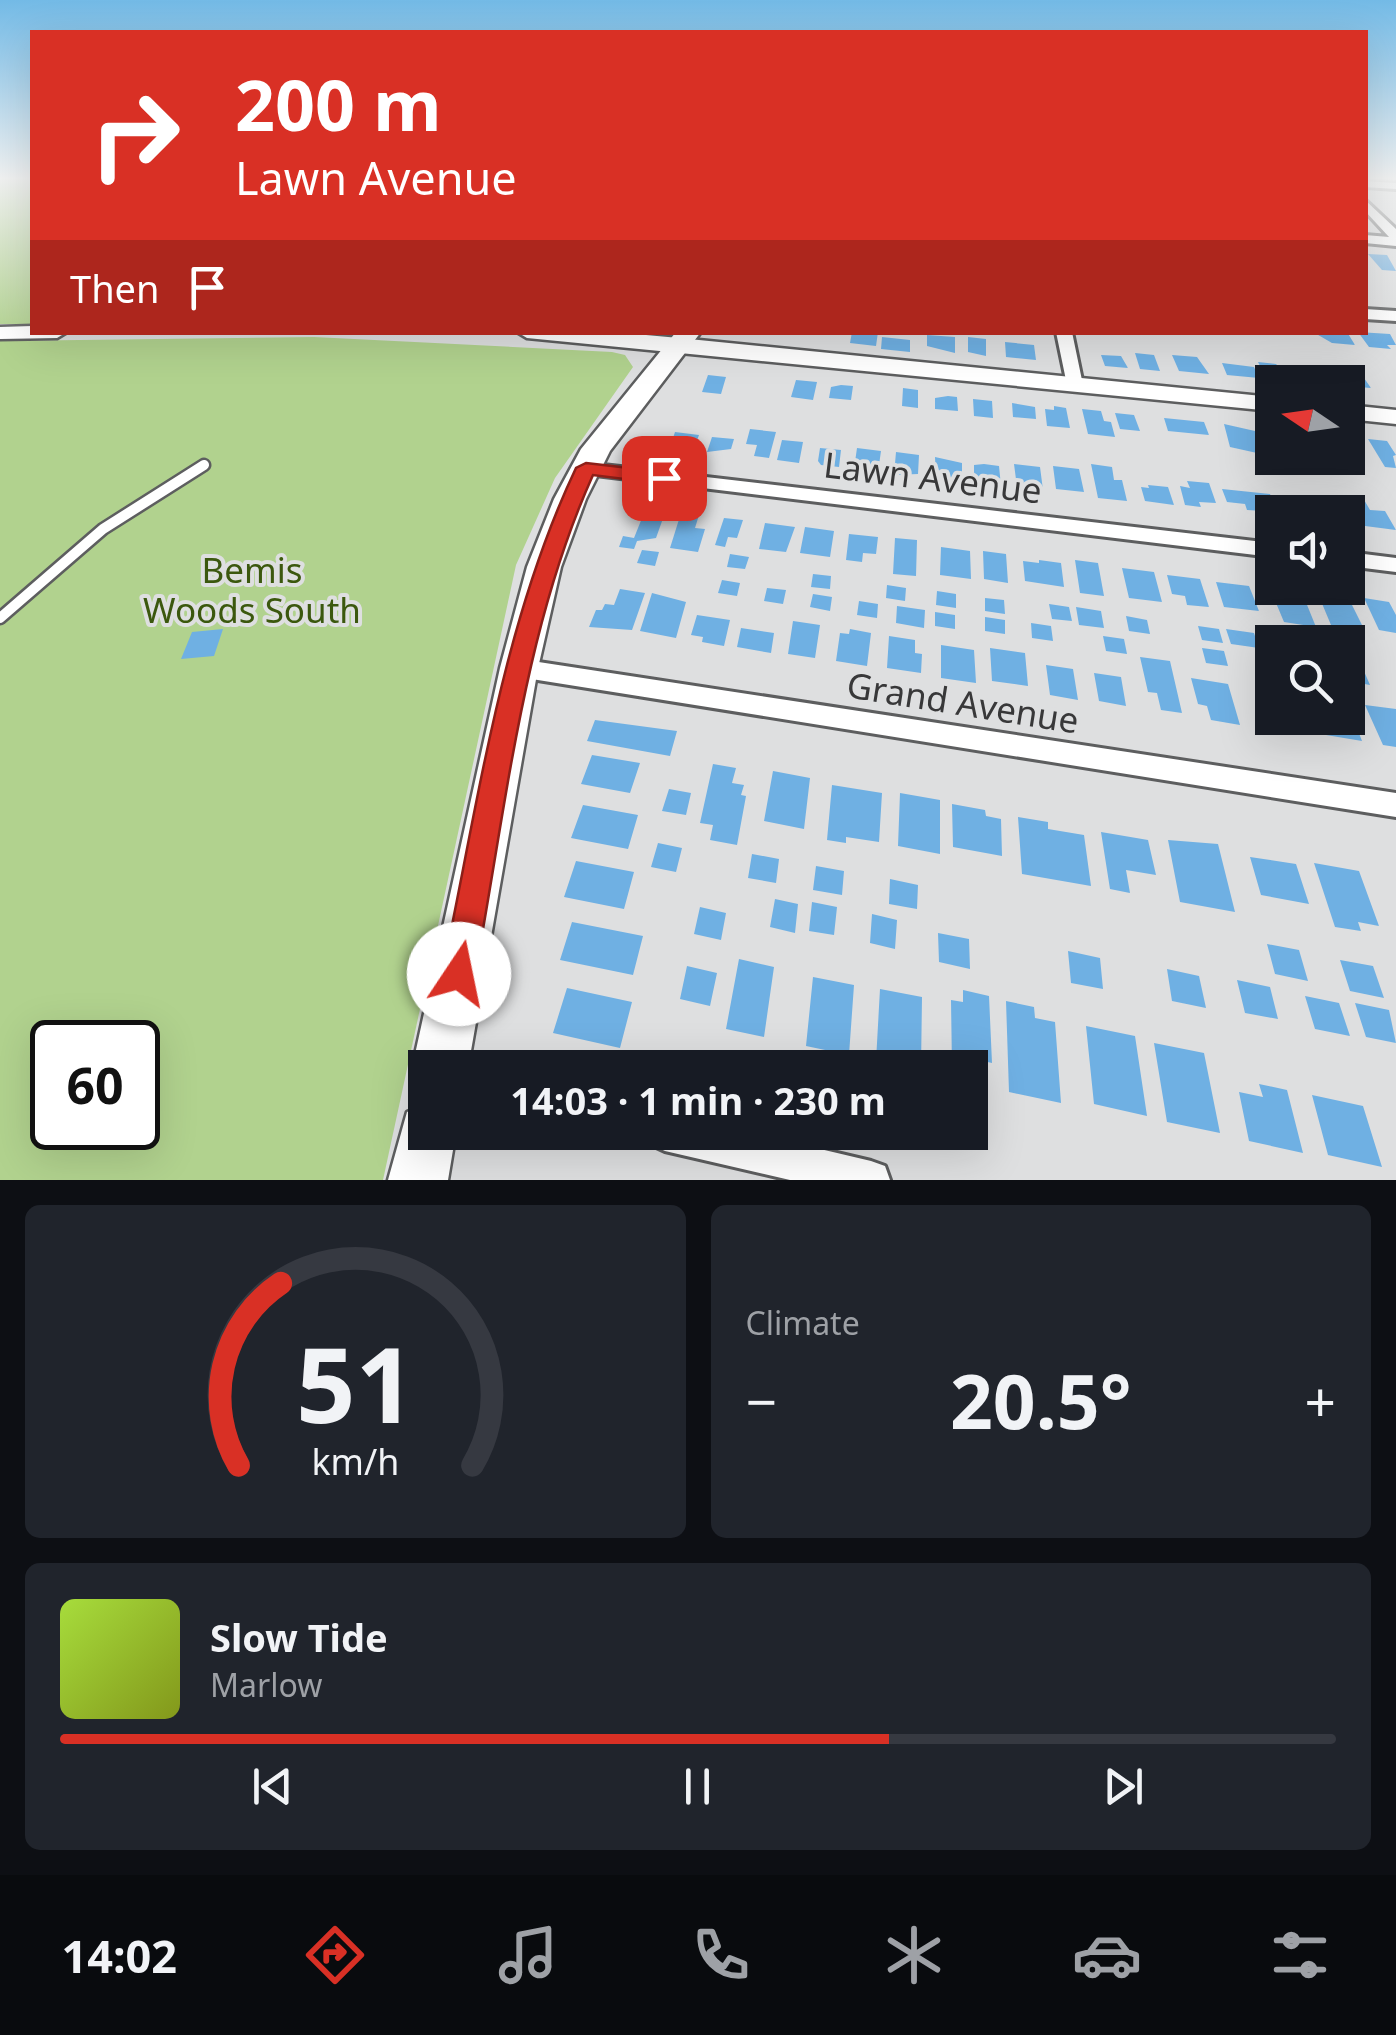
<!DOCTYPE html>
<meta charset="utf-8">
<style>
body{margin:0;font-family:"Noto Sans",sans-serif;background:#20242c;color:#f1f3f6;height:100vh;display:flex;flex-direction:column;font-size:38px;white-space:nowrap}
*{box-sizing:border-box;margin:0}
p{font-size:32px;color:#9ea1a6}
.icon{flex:none;width:55px;height:55px;fill:none;stroke:currentColor;stroke-width:2;stroke-linecap:round;stroke-linejoin:round}
.map{position:relative;height:1180px;overflow:hidden}
.details{display:flex;flex-direction:column;gap:25px;padding:25px;background:#0d0f14;flex:1}
.details>*{flex:none}
.banner{position:absolute;left:30px;top:30px;width:1338px;height:305px;border-radius:0px;box-shadow:0 10px 40px #0002;background:#d93025;color:#fff;overflow:hidden}
.needle{width:65px;rotate:283deg}
.controls{position:absolute;left:1255px;top:365px;display:grid;gap:20px}
.controls a{display:grid;place-items:center;width:110px;height:110px;border-radius:0px;background:#171b24;box-shadow:0 10px 40px #0002;font-size:50px}
.speed{position:absolute;left:30px;top:1020px;display:flex;gap:20px;font-size:50px;font-weight:700;text-align:center}
.speed>*{display:grid;place-content:center;width:130px;height:130px;border-radius:50%;background:#171b24;box-shadow:0 10px 40px #0002;line-height:1}
.speed .limit{border:5px solid #111;border-radius:15px;background:#fff;color:#111}
.pin{position:absolute;display:grid;place-items:center;width:85px;height:85px;color:#fff;margin:-42px;border-radius:20px;box-shadow:0 5px 15px #0006}
.me{position:absolute;width:110px;margin:-55px;rotate:11deg;stroke-linejoin:round;filter:drop-shadow(0 0 8px #0008)}
.turn{display:flex;align-items:center;gap:35px;height:210px;padding:0 40px;font-size:45px}
.turn .icon{width:130px;height:130px;stroke-width:2.5}
.turn b{display:block;font-size:70px;line-height:85px}
.then{display:flex;align-items:center;height:95px;padding:0 40px;background:#0003;gap:20px;font-size:38px}
.big{font-size:75px;font-weight:700;line-height:1.1}
.details .widget{flex:1;display:flex;flex-direction:column;justify-content:center;gap:15px;min-width:0;padding:0 35px;border-radius:15px;background:#20242c}
.details .dial{align-items:center;gap:0}
.dial svg{height:260px;overflow:visible;fill:none;stroke:#363941;stroke-width:7;stroke-linecap:round;text-anchor:middle}
.dial text{fill:#f1f3f6;stroke:none}
.song{display:flex;align-items:center;gap:30px}
.cover{width:120px;height:120px;border-radius:15px;background:linear-gradient(135deg,hsl(80 70% 55%),hsl(70 70% 35%))}
.played{height:10px;border-radius:5px;background:linear-gradient(90deg,#d93025 65%,#363941 65%)}
.keys{display:flex;justify-content:space-around;direction:ltr}
.heat{display:flex;justify-content:space-between;align-items:center;font-size:55px;direction:ltr}
.details .tiles{flex:1;display:grid;gap:25px;grid-template-columns:1fr 1fr}
.widget:last-child{grid-column:span 2}
.trip{position:absolute;left:408px;top:1050px;width:580px;height:100px;border-radius:0px;background:#171b24;box-shadow:0 10px 40px #0002;font-weight:700;line-height:100px;text-align:center}
.dock{display:flex;height:160px;justify-content:space-around;align-items:center;background:#090b0e;color:#9ea1a6}
.dock .icon{width:70px;height:70px}
.dock .on{color:#d93025}
.dock b{font-size:45px;color:#f1f3f6}
.map>svg:first-child{display:block}
.green{fill:#b1d28e;fill-rule:evenodd}
.building{fill:#6fb0e3}
.lines{fill:none;stroke-linecap:round;stroke-linejoin:round}
.service-casing{stroke:#5d5e5f;stroke-width:15}
.minor-casing{stroke:#5d5e5f;stroke-width:6}
.secondary-casing{stroke:#5d5e5f;stroke-width:5}
.primary-casing{stroke:#5d5e5f;stroke-width:5}
.service{stroke:#fff;stroke-width:10}
.minor{fill:#fff;fill-rule:evenodd}
.secondary{fill:#fff;fill-rule:evenodd}
.primary{fill:#fff;fill-rule:evenodd}
.route{fill:#d93025;stroke:#8d1f18;stroke-width:2.5}
.labels{text-anchor:middle;dominant-baseline:central;stroke-width:8;stroke-linejoin:round;paint-order:stroke}
.street-label{font-size:35px;fill:#383839;stroke:#dedfe0}
.park-label{font-size:35px;fill:#3b580e;stroke:#dedfe0}
</style>
<div class="map">
<svg width="1396" height="1180" viewBox="0 0 1396 1180">
<rect width="100%" height="100%" fill="#dedfe0"/>
<!-- green -->
<path class="green" d="M0,178H32V324H0Z
M314,337L612,352L625,355L633,367L555,478L516,565L383,1180H0V341ZM52,1042H138V1128H52Z"/>
<!-- building -->
<path class="building" d="M1368,254L1387,255L1396,271L1382,270Z
M852,332H878L876,346L850,343Z
M1313,332H1347L1355,345L1332,343Z
M1358,332L1390,334L1396,345H1387L1391,349L1369,347Z
M927,335L955,337V353L927,346Z
M882,337L910,340V352L881,349Z
M968,337L986,339V356L968,352Z
M1005,342L1034,345L1036,360L1006,357Z
M1135,353L1154,355L1160,371L1140,369Z
M1101,355L1121,356L1128,368L1105,366Z
M1172,355L1197,357L1209,374L1179,371Z
M1258,362L1276,364L1289,377L1266,378Z
M1222,363L1254,367L1259,378L1227,375Z
M1311,368L1330,370L1338,382L1308,380L1304,374L1316,375Z
M1338,373L1364,378L1371,388L1348,386Z
M708,375L726,377L721,394L702,392Z
M796,380L817,382L813,400L791,397Z
M841,385L853,386L851,400L829,398L831,387Z
M903,388L918,390V408L902,406Z
M948,396L957,397L958,411L935,409V398Z
M973,399L992,401L993,418L974,416Z
M1012,403L1035,407L1036,419L1013,417Z
M1054,406L1066,408L1070,428L1047,426L1045,409L1054,410Z
M1082,409L1101,411L1104,421L1111,422L1115,437L1088,434Z
M1115,413L1134,415L1140,431L1120,429Z
M1164,418L1204,422L1209,435L1168,431Z
M1224,424L1255,431L1266,455L1230,447Z
M750,429L776,432L769,458L754,456L757,445L746,444Z
M675,432L699,435L695,446L670,447Z
M712,437L734,439L731,449L707,452Z
M1368,439L1387,441L1396,455L1393,456L1396,468L1385,467Z
M782,440L803,442L799,463L777,460Z
M820,448L841,450L839,467L821,465L818,461Z
M857,448L881,451L878,472L854,469Z
M896,452L919,455L918,474L894,475Z
M935,457L962,463V481L936,478Z
M984,464L999,466L1001,486L983,484L982,479L974,478V465Z
M1014,464L1040,467L1043,490L1017,487Z
M1091,464L1112,467L1114,480H1122L1127,501L1098,498Z
M1053,466L1079,469L1084,492L1056,489Z
M1187,481L1209,483L1216,503L1199,502L1201,507L1185,505L1180,486L1190,488Z
M1148,485L1168,487L1174,505L1145,501L1141,487L1149,488Z
M1222,489L1270,494L1278,512L1247,510L1245,504L1227,502Z
M1349,496L1363,498L1370,510L1385,511L1396,530L1365,526Z
M1326,503L1342,505L1346,512H1314L1310,504L1327,506Z
M646,508L666,510L656,538L637,541L634,549L619,547L623,536L634,538Z
M681,513L699,515L695,528L705,529L698,552L670,548Z
M724,518L743,520L737,538L728,537L725,547L715,545Z
M765,523L795,527L786,552L759,549Z
M805,527L834,531L830,557L800,553Z
M849,534L878,537L876,554L863,553L862,562L846,560Z
M895,538L917,540L916,576L893,574Z
M941,547L970,551L971,579L940,575Z
M642,550L659,552L655,566L637,563Z
M983,551L1006,554L1008,583L984,579Z
M730,554L749,557L745,569L727,567Z
M1039,560L1061,563L1064,587L1025,581L1023,561L1039,563Z
M1075,560L1098,563L1104,596L1080,593Z
M1122,568L1154,572L1162,602L1129,598Z
M813,574L831,576L830,589L811,587Z
M1167,575L1200,579L1209,607L1187,605L1185,596L1172,594Z
M722,580L740,583L737,596L718,593Z
M1216,582L1249,586L1259,611L1224,607Z
M887,585L906,588L905,601L886,598Z
M767,588L786,590L783,604L764,601Z
M620,589L645,593L632,630L589,627L596,610H602L605,604L614,605Z
M937,591L956,594V608L936,605Z
M1271,591L1303,595L1316,627L1284,622Z
M652,593L686,602L676,638L640,631Z
M813,594L832,597L830,611L810,607Z
M1318,594L1349,599L1364,629L1331,625Z
M985,598L1004,600L1005,614L985,611Z
M1364,598L1389,602L1396,615V633L1379,630Z
M859,601L878,604L877,618L857,615Z
M1049,604L1069,607L1072,621L1052,619Z
M897,606L925,610L924,628L896,623Z
M1076,607L1101,611L1104,628L1079,625Z
M935,612L955,615V629L935,626Z
M697,615L730,620L724,646L702,642L703,637L691,635Z
M1126,616L1147,620L1150,634L1129,631Z
M985,617L1005,620V634L985,631Z
M793,621L820,625L815,658L788,654Z
M1031,623L1051,626L1053,641L1032,638Z
M1198,626L1219,629L1223,643L1202,640Z
M741,628L774,633L771,653L737,647Z
M223,629L214,656L181,659L192,632Z
M850,629L871,633L867,666L836,661L840,633L849,634Z
M1226,629L1254,633L1259,648L1231,644Z
M889,636L915,640V653L922,654L921,673L887,668Z
M1103,636L1124,639L1127,654L1106,651Z
M941,645L974,650L976,683L941,678Z
M990,648L1025,653L1028,686L992,681Z
M1202,648L1224,651L1228,666L1206,663Z
M1140,657L1170,661L1182,713L1161,710L1157,693L1148,692Z
M1046,665L1073,669L1078,700L1050,695Z
M1348,666L1363,669L1370,685L1348,681Z
M1094,673L1121,677L1126,706L1099,701Z
M1191,678L1228,684L1240,725L1211,720L1207,706L1198,704Z
M1255,699L1272,702V718H1286L1291,733L1264,728Z
M1348,705L1362,741L1326,735L1320,718H1348Z
M1365,705L1396,709V747L1383,745Z
M595,720L677,731L670,756L587,741Z
M592,755L640,763L630,793L581,784Z
M713,764L736,768L732,783L744,785L741,795L746,796L737,845L710,840L713,825L700,823Z
M773,771L810,778L804,829L764,821Z
M832,785L882,793L879,842L846,837V843L827,840Z
M669,789L691,793L686,815L662,811Z
M900,793L940,800V854L898,846Z
M952,804L985,810L986,816L1001,819L1002,856L953,847Z
M583,805L638,815L628,849L571,838Z
M1018,817L1048,822V829L1084,835L1091,886L1022,874Z
M1101,832L1148,840L1156,875L1126,870L1130,893L1110,889Z
M1168,840L1218,844L1235,912L1180,902Z
M658,843L682,848L676,872L651,867Z
M752,854L779,859L776,883L748,878Z
M1250,857L1296,864L1309,904L1261,895Z
M576,861L634,872L624,909L564,897Z
M1314,863L1359,871L1379,926L1358,922L1361,931L1335,927Z
M816,866L844,871L842,895L813,890Z
M890,879L918,885L917,909L889,904Z
M775,899L798,904L795,933L770,927Z
M812,902L837,907L834,935L809,931Z
M700,907L726,913L721,940L694,934Z
M872,914L897,920L895,949L870,943Z
M572,922L643,936L633,975L560,960Z
M938,933L969,939L970,969L939,962Z
M1267,944L1299,950L1308,981L1275,974Z
M1068,951L1100,958L1103,989L1071,983Z
M739,959L774,967L764,1037L726,1029Z
M1340,960L1373,966L1384,998L1350,991Z
M687,966L717,973L710,1006L680,999Z
M1167,969L1199,976L1206,1008L1172,1001Z
M813,977L854,985L849,1055L806,1046Z
M1237,980L1270,987L1278,1019L1245,1013Z
M567,988L632,1002L620,1048L553,1033Z
M880,989L922,997L921,1068L876,1061Z
M963,990L989,996L992,1063L971,1058L972,1068H952L951,1000L963,1002Z
M1305,996L1339,1003L1350,1036L1315,1029Z
M1006,1001L1034,1007L1035,1018L1055,1022L1061,1103L1009,1092Z
M1355,1003L1389,1010L1396,1043L1366,1037Z
M1086,1026L1135,1036L1147,1116L1094,1104Z
M1154,1043L1204,1053L1220,1133L1167,1122Z
M1259,1084L1287,1090L1303,1153L1249,1141L1239,1092L1263,1097Z
M1312,1095L1363,1106L1382,1167L1328,1155Z"/>
<g class="lines">
<!-- service casing -->
<g class="service-casing">
<path id="service" d="M0,618L103,529L204,465"/>
</g>
<!-- minor casing -->
<g class="minor-casing">
<path id="minor" d="M1365,181L1396,183V189L1365,187Z
M1365,200L1396,229V246L1365,243V235L1389,237L1365,211Z
M1365,309L1396,311V321L1365,319Z
M1056,332H1072L1083,385L1081,389L1075,390L1067,385Z
M586,463L1272,543V557L579,473L576,469L579,465Z
M1348,552L1396,558V572L1348,566Z
M519,659L1396,793V817L519,677L510,675L507,668L510,661Z
M647,1132H748L871,1161L885,1166L890,1180H790L665,1151L652,1145Z"/>
</g>
<!-- secondary casing -->
<g class="secondary-casing">
<path id="secondary" d="M32,326V332H67L57,338L0,339V327Z
M517,332H613L679,338L1272,397V411L527,338Z
M1348,405L1396,410V424L1348,419Z"/>
</g>
<!-- primary casing -->
<g class="primary-casing">
<path id="primary" d="M676,332H701L610,451L586,499L561,567L538,668L468,1068H425V1089L412,1068L500,668L527,567L554,499L581,449Z
M425,1104V1132H456L448,1180H388L407,1112Z"/>
</g>
<!-- service -->
<use href="#service" class="service"/>
<!-- minor -->
<use href="#minor" class="minor"/>
<!-- secondary -->
<use href="#secondary" class="secondary"/>
<!-- primary -->
<use href="#primary" class="primary"/>
</g>
<!-- sky -->
<linearGradient id="sky" x2="0" y2="1"><stop stop-color="#73bae6"/><stop offset="0.52" stop-color="#f0f1f1"/><stop offset="1" stop-color="#f0f1f1" stop-opacity="0"/></linearGradient>
<rect width="1396" height="343" fill="url(#sky)"/>
<!-- route -->
<path class="route" d="M586,463L664,472L674,478L664,484L593,475C523,630 506,808 475,974L471,986L459,991L447,986L442,974C478,805 501,626 576,468Z"/>
<g class="labels">
<!-- street labels -->
<g class="street-label">
<text transform="translate(933 477) rotate(7)">Lawn Avenue</text>
<text transform="translate(963 702) rotate(9)">Grand Avenue</text>
</g>
<!-- park labels -->
<g class="park-label">
<text x="252" y="569">Bemis<tspan x="252" dy="40">Woods South</tspan></text>
</g>
</g>
</svg>
<div class="controls">
<a><svg class="needle" viewBox="-14 -14 28 28"><path d="M0-13l5 13h-10z" fill="#e53935"/><path d="M0 13l5-13h-10z" fill="#9ea1a6"/></svg></a>
<a><svg class="icon" aria-label="sound" viewBox="0 0 24 24"><path d="M4 9h4l5-4v14l-5-4H4zM17 9q2 3 0 6"/></svg></a>
<a><svg class="icon" aria-label="search" viewBox="0 0 24 24"><circle cx="10" cy="10" r="6"/><path d="M15 15l6 6"/></svg></a>
</div>
<div class="speed"><div class="limit">60</div></div>
<div class="pin" style="left:664px;top:478px;background:#d93025"><svg class="icon" aria-label="arrive" viewBox="0 0 24 24"><path d="M6 21V4h12l-3 4 3 4H6"/></svg></div>
<svg class="me" style="left:459px;top:974px" viewBox="-20 -20 40 40"><circle r="19" fill="#fff"/><path d="M0-13L10 11 0 6-10 11z" fill="#d93025"/></svg>
<div class="trip">14:03 · 1 min · 230 m</div>
<div class="banner">
<div class="turn"><svg class="icon" aria-label="right" viewBox="0 0 24 24"><path d="M7 20v-9h11M14 6l5 5-5 5"/></svg><div><b>200 m</b>Lawn Avenue</div></div>
<div class="then">Then<svg class="icon" aria-label="arrive" viewBox="0 0 24 24"><path d="M6 21V4h12l-3 4 3 4H6"/></svg></div>
</div>
</div>
<section class="details">
<div class="tiles">
<div class="widget dial"><svg viewBox="0 0 100 80">
<path d="M14 69A42 42 0 1 1 86 69"/>
<path d="M14 69A42 42 0 0 1 27 13" stroke="#d93025"/>
<text x="50" y="56" font-size="32" font-weight="700">51</text>
<text x="50" y="72" font-size="11">km/h</text>
</svg></div>
<div class="widget"><p>Climate</p>
<div class="heat"><a>−</a><b class="big">20.5°</b><a>+</a></div>
</div>
<div class="widget">
<div class="song"><i class="cover"></i><div><b>Slow Tide</b><p>Marlow</p></div></div>
<div class="played"></div>
<div class="keys"><svg class="icon" aria-label="previous" viewBox="0 0 24 24"><path d="M18 5L8 12l10 7zM5 5v14"/></svg><svg class="icon" aria-label="pause" viewBox="0 0 24 24"><path d="M8 5v14M16 5v14"/></svg><svg class="icon" aria-label="next" viewBox="0 0 24 24"><path d="M6 5l10 7-10 7zM19 5v14"/></svg></div>
</div>
</div>
</section>
<nav class="dock">
<b>14:02</b>
<svg class="icon on" aria-label="directions" viewBox="0 0 24 24"><path d="M12 3l9 9-9 9-9-9zM9 14v-3h6M13 9l2 2-2 2"/></svg>
<svg class="icon" aria-label="music" viewBox="0 0 24 24"><path d="M9 18V5l10-2v13"/><circle cx="6" cy="18" r="3"/><circle cx="16" cy="16" r="3"/></svg>
<svg class="icon" aria-label="phone" viewBox="0 0 24 24"><path d="M5 4h4l2 5-3 2q2 4 5 5l2-3 5 2v4C11 20 4 13 5 4z"/></svg>
<svg class="icon" aria-label="climate" viewBox="0 0 24 24"><path d="M12 3v18M4 7l16 10M4 17L20 7"/></svg>
<svg class="icon" aria-label="car" viewBox="0 0 24 24"><path d="M5 17H2v-5l4-1 3-4h7l3 4 3 1v5h-3M9 17h6M6 11h13"/><circle cx="7" cy="17" r="2"/><circle cx="17" cy="17" r="2"/></svg>
<svg class="icon" aria-label="filters" viewBox="0 0 24 24"><path d="M4 7h16M4 17h16"/><circle cx="9" cy="7" r="2"/><circle cx="15" cy="17" r="2"/></svg>
</nav>
